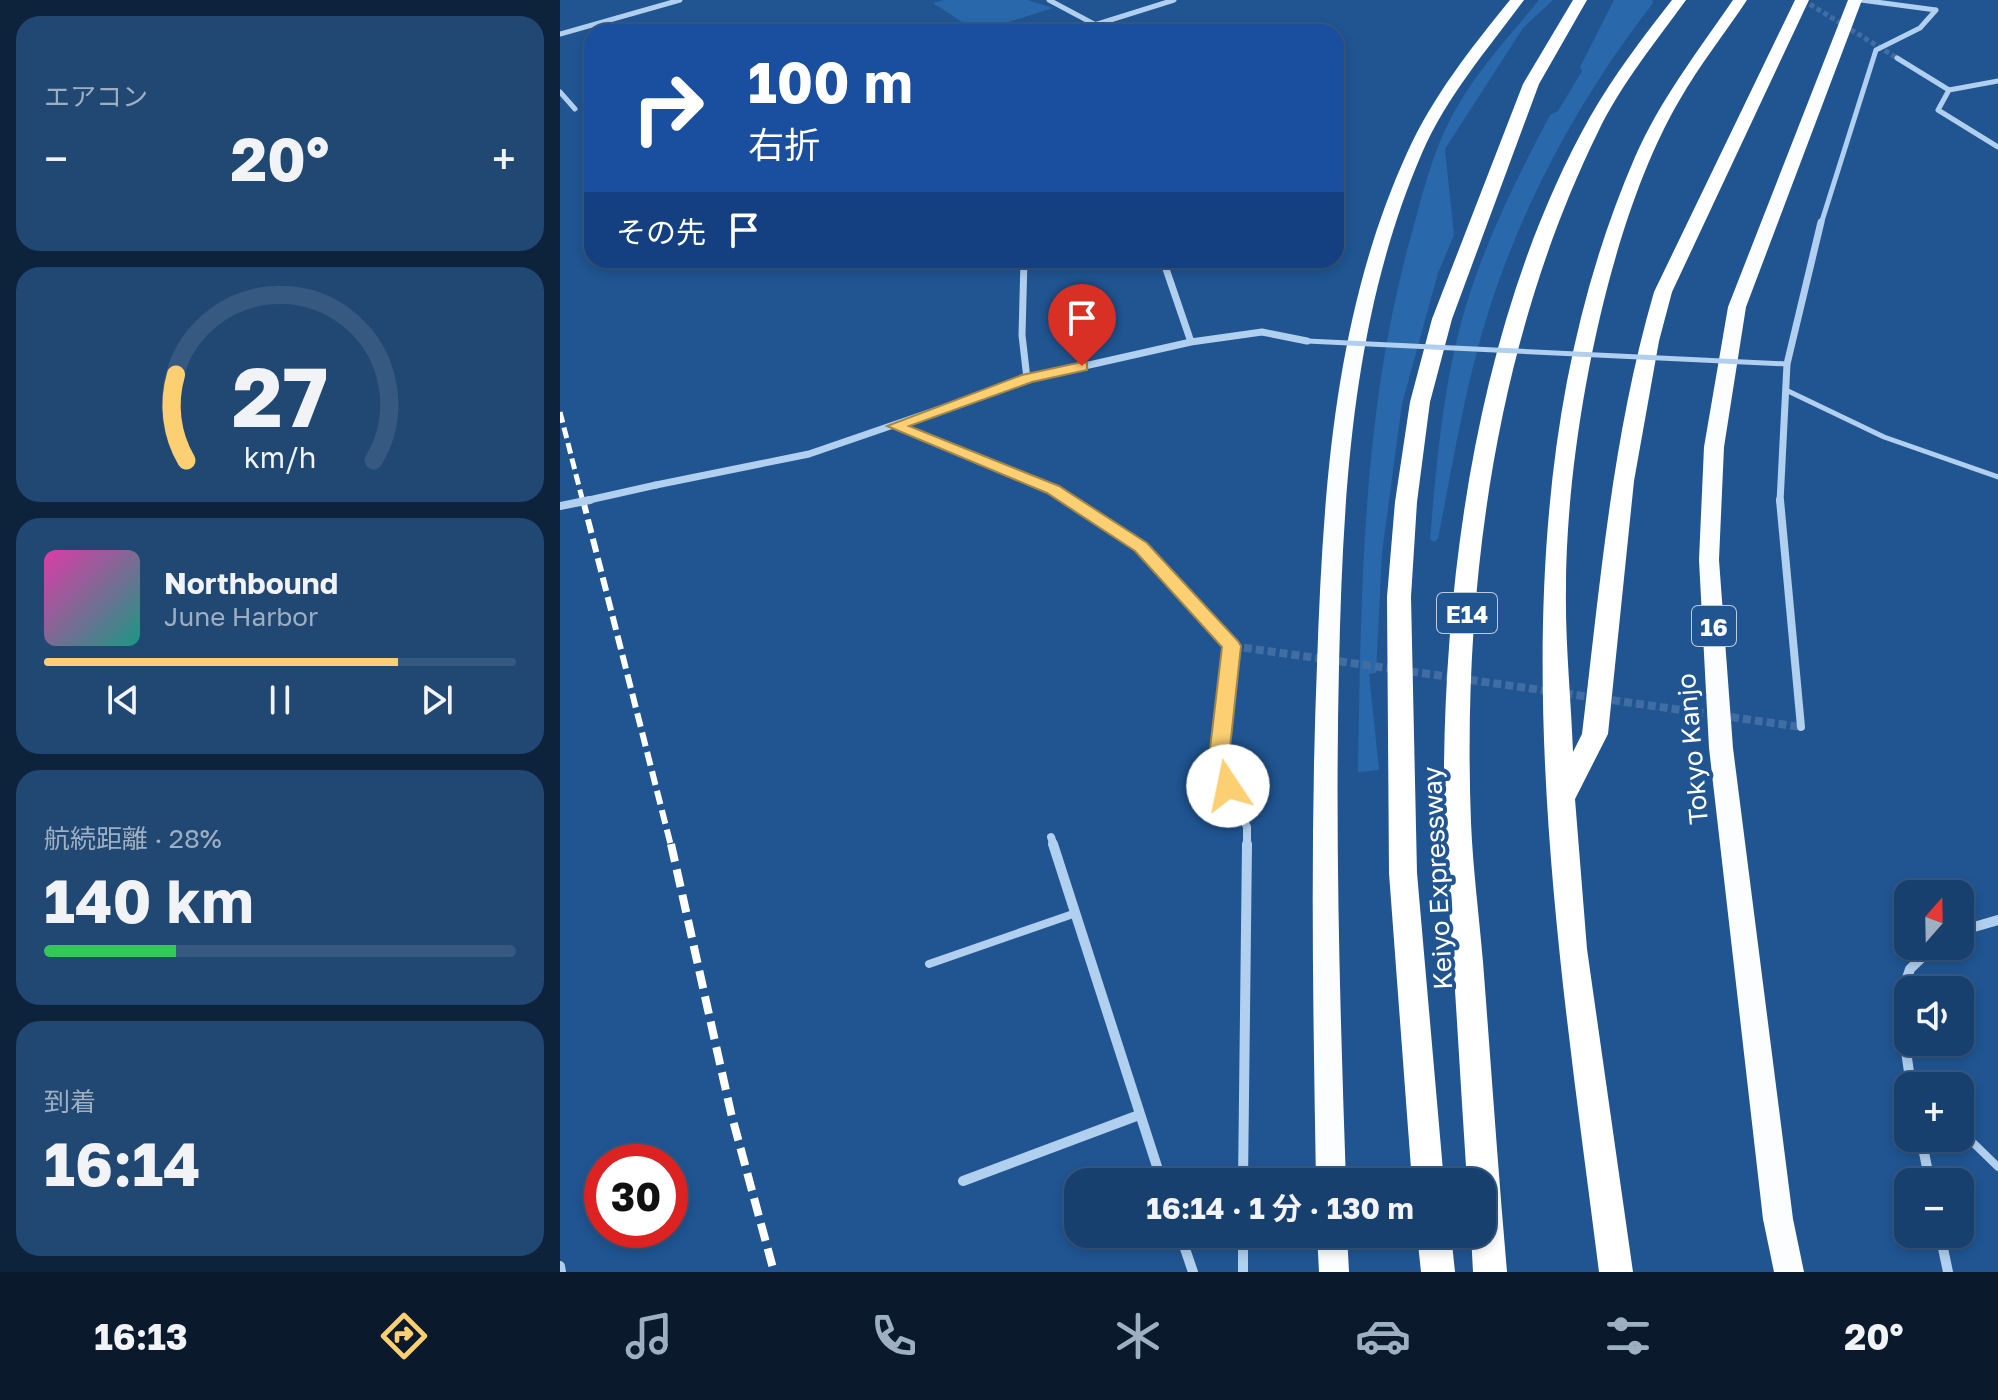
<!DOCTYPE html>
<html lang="ja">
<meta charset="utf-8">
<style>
body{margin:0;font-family:"Golos Text","Noto Sans JP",sans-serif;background:#214773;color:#f1f3f6;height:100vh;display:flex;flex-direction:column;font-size:30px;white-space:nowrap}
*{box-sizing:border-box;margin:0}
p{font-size:26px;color:#9fafc2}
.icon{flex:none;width:44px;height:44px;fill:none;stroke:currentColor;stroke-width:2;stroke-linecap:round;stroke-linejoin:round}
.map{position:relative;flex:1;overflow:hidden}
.drawer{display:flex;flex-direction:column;gap:16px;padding:16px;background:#0d233c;width:560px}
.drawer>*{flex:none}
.banner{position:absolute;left:24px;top:24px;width:760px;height:244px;border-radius:24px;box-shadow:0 4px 12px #0003,0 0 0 2px #365981;background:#1a4fa0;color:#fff;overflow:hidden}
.needle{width:52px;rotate:20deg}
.controls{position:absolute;left:1334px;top:880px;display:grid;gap:16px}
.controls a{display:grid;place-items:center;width:80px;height:80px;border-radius:16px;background:#18406e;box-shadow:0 4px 12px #0003,0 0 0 2px #365981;font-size:40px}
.speed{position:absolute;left:24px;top:1144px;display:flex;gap:16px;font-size:40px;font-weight:700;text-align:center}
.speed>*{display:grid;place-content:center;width:104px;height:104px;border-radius:50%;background:#18406e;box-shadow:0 4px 12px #0003,0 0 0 2px #365981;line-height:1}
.speed .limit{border:12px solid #d22;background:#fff;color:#111}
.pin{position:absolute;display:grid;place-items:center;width:68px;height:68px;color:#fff;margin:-82px -34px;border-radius:50% 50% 50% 0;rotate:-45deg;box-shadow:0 0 8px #0007}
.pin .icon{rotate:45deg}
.me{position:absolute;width:88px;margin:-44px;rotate:349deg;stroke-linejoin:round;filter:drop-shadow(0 0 6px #0008)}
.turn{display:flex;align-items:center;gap:28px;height:168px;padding:0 32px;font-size:36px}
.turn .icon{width:104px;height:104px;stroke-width:2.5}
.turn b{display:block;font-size:56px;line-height:68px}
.then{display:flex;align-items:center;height:76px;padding:0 32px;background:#0003;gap:16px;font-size:30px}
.big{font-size:60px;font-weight:700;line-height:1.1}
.drawer .card{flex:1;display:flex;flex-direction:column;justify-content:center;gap:12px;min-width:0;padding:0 28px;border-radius:24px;background:#214773}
.drawer .dial{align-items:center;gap:0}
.dial svg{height:208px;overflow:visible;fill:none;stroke:#365981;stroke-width:7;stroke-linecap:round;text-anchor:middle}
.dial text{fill:#f1f3f6;stroke:none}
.song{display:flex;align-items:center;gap:24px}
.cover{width:96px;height:96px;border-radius:12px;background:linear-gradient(135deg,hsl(320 70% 55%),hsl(170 70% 35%))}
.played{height:8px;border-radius:4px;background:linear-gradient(90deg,#fbcf72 75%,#365981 75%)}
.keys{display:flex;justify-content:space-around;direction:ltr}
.heat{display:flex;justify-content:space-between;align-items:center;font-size:44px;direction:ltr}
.charge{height:12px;border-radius:6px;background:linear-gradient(90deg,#34c759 28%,#365981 0)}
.trip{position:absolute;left:504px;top:1168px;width:432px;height:80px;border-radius:24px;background:#18406e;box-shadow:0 4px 12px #0003,0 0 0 2px #365981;font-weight:700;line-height:80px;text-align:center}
.dock{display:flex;height:128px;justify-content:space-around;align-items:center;background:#0a1a2c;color:#9fafc2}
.dock .icon{width:56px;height:56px}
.dock .on{color:#fbcf72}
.dock b{font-size:36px;color:#f1f3f6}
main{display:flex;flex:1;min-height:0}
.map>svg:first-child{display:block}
.green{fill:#2968ab}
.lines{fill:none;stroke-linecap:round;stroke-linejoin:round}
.minor-tunnel-far1{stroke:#416ea2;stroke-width:5;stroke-dasharray:5 3;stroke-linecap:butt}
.minor-tunnel{stroke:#416ea2;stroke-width:8;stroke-dasharray:8 4;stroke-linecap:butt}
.service-far1{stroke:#b1cfee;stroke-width:5}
.service{stroke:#b1cfee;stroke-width:8}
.minor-far3{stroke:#b1cfee;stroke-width:5}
.minor-far2{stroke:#b1cfee;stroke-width:7}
.minor-far1{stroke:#b1cfee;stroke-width:8}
.minor{stroke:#b1cfee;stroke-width:10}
.trunk{fill:#fcfdff;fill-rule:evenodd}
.motorway{fill:#fff;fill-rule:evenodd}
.rail-far2{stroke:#fff;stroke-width:5;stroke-dasharray:11 5;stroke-linecap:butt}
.rail-far1{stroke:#fff;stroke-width:6;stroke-dasharray:14 6;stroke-linecap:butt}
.rail{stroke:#fff;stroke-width:8;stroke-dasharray:18 8;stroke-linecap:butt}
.service-bridge{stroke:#b1cfee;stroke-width:5}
.minor-bridge-far1{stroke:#b1cfee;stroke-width:7}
.minor-bridge{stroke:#b1cfee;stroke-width:8}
.route{fill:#fbcf72;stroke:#a3874a;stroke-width:2}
.labels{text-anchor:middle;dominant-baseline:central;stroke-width:8;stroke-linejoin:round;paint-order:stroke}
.shield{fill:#205592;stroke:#bcccde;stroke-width:2}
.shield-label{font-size:24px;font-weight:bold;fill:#fff}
.street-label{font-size:26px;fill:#fff;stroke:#205592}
</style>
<main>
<section class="drawer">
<div class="card"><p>エアコン</p>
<div class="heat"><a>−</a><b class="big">20°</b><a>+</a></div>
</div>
<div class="card dial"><svg viewBox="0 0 100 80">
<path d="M14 69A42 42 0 1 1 86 69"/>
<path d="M14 69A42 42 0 0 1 10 36" stroke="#fbcf72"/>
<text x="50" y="56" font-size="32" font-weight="700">27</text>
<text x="50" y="72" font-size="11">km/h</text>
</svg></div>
<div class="card">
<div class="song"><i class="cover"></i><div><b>Northbound</b><p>June Harbor</p></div></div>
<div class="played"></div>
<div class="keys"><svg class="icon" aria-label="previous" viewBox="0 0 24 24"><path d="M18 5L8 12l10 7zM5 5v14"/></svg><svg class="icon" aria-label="pause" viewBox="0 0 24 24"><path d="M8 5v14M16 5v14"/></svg><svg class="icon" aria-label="next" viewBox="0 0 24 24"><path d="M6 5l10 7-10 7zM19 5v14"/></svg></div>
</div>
<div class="card"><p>航続距離 · 28%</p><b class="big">140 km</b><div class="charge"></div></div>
<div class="card"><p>到着</p><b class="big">16:14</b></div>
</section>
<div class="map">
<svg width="1438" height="1272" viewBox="0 0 1438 1272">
<rect width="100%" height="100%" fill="#205592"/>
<!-- green -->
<path class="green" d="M384,0H467L493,8L417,32L373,3Z
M979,0H993L963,28L885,149L894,235L878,273L842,404L822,553L816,673L809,674L819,770L798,772C801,591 802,411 851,236C862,196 872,153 892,116C915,72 948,38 979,0Z
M1054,0H1092L1093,3C1021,96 964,200 928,313C905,386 893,463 878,539L874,542L870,539C877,457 884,372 910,293C930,231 960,172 990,115L998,111L1022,71L1020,67Z"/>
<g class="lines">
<!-- minor-tunnel-far1 -->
<path class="minor-tunnel-far1" d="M1243,0L1337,58"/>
<!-- minor-tunnel -->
<path class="minor-tunnel" d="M672,646L1241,727"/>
<!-- service-far1 -->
<path class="service-far1" d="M1228,391L1324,437L1438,477"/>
<!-- service -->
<path class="service" d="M369,964L516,913
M1400,1130L1438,1167"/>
<!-- minor-far3 -->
<path class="minor-far3" d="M489,0L549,32
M1301,0L1376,10
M512,32L614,0
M0,34L120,0
M1337,58L1389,90L1378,110L1438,147
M1389,90L1438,81
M0,92L15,109
M1261,224L1316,50L1360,28L1376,10"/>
<!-- minor-far2 -->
<path class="minor-far2" d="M464,260L462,335L467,379
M603,260L631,342
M335,426L493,489L512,502
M96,485L249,454L467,379L631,342L702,332L747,341
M1220,502L1227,364L1261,222"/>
<!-- minor-far1 -->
<path class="minor-far1" d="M509,500L581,547L672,646L658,766L687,827V846
M1220,500L1241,727
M491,837L494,846"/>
<!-- minor -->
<path class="minor" d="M493,844L602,1182
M1400,931L1438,920
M1351,1086L1339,1002L1350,969L1374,946
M1361,1138L1370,1182
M403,1181L579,1115
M683,1182L687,844
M620,1234L633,1272
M683,1234V1272
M1380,1234L1388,1272
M0,1266L1,1272"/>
<!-- trunk -->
<path class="trunk" d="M950,0H964C927,50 887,96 862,153C792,315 783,492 779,666C775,838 780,1010 786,1182H756C753,1010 750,837 757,665C763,491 774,313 847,153C873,96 911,48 950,0Z
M1288,0H1302L1186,307L1164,447L1159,560L1173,748L1233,1219L1244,1272H1214L1203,1219L1149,748L1139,560L1144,447L1168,307Z
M757,1234H787L789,1272H759Z"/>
<!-- motorway -->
<path class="motorway" d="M1013,0H1027L979,84L892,319L870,402L857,502L851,597L857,873L884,1182H852L829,873L827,597L835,502L850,402L872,319L963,84Z
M1112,0H1126C1095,43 1061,84 1038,132C935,342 902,590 911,823C913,869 919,915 923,962C931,1065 938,1169 947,1272H913L911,1234H922V1182H907C902,1108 898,1034 893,960C890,912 884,865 884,818C881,588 916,320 1030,117C1054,75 1083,37 1112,0Z
M1173,0H1187C1165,33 1139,66 1119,101C1047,224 1006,445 1006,588C1005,642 1011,697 1013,752L1022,734C1040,586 1052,436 1094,292L1235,0H1249L1112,292L1099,341L1074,481L1048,734L1015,799L1027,949L1073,1272H1039C993,908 924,506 1075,157C1100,100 1138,51 1173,0Z
M857,1234H891L895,1272H861Z"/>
<!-- rail-far2 -->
<path class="rail-far2" d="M0,412L23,502"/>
<!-- rail-far1 -->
<path class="rail-far1" d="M23,500L111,846"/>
<!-- rail -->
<path class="rail" d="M111,844L171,1113L214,1272"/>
<!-- service-bridge -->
<path class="service-bridge" d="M747,341L1227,364"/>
<!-- minor-bridge-far1 -->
<path class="minor-bridge-far1" d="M20,502L96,485"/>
<!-- minor-bridge -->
<path class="minor-bridge" d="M0,506L30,500"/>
</g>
<!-- route -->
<path class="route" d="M522,362L527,363V370L472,382L349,426L499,486L587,543L678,641L681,646L668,766L678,786L675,792H661L648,766L662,647L575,551L487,493L327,426L462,375Z"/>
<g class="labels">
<!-- shield labels -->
<g class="shield">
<rect x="877" y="593" width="60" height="40" rx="6"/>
<rect x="1132" y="606" width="44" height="40" rx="6"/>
</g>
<g class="shield-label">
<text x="907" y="613">E14</text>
<text x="1154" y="626">16</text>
</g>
<!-- street labels -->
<g class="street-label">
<text transform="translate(1132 749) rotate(-95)">Tokyo Kanjo</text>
<text transform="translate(877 878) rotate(-93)">Keiyo Expressway</text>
</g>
</g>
</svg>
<div class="controls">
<a><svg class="needle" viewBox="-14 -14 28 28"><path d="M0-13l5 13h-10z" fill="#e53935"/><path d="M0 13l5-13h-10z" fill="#9fafc2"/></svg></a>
<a><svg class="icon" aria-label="sound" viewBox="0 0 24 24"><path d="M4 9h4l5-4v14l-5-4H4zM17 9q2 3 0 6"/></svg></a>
<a>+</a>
<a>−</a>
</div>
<div class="speed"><div class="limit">30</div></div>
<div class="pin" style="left:522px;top:366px;background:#d93025"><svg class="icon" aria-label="arrive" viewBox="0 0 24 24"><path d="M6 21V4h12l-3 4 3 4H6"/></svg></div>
<svg class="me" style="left:668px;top:786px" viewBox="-20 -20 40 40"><circle r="19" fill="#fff"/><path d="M0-13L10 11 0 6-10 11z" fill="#fbcf72"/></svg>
<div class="trip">16:14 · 1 分 · 130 m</div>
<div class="banner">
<div class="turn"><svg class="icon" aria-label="right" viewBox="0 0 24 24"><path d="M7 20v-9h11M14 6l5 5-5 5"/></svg><div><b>100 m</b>右折</div></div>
<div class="then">その先<svg class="icon" aria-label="arrive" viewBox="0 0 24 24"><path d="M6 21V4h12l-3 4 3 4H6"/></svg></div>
</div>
</div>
</main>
<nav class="dock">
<b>16:13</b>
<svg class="icon on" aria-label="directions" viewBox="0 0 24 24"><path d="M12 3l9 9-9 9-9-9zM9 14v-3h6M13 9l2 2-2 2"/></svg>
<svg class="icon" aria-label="music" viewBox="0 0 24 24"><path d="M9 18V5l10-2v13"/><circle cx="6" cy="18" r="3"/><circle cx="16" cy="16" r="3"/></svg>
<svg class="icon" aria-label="phone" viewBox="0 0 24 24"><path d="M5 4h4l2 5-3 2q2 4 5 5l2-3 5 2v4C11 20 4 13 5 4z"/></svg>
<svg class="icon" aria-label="climate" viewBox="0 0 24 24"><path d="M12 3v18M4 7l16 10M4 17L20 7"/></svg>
<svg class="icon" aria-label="car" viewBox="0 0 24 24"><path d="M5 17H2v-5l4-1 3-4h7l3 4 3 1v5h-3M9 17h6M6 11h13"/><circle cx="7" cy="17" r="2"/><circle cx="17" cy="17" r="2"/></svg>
<svg class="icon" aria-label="filters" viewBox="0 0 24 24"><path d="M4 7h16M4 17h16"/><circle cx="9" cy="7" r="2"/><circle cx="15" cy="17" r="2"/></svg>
<b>20°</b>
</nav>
